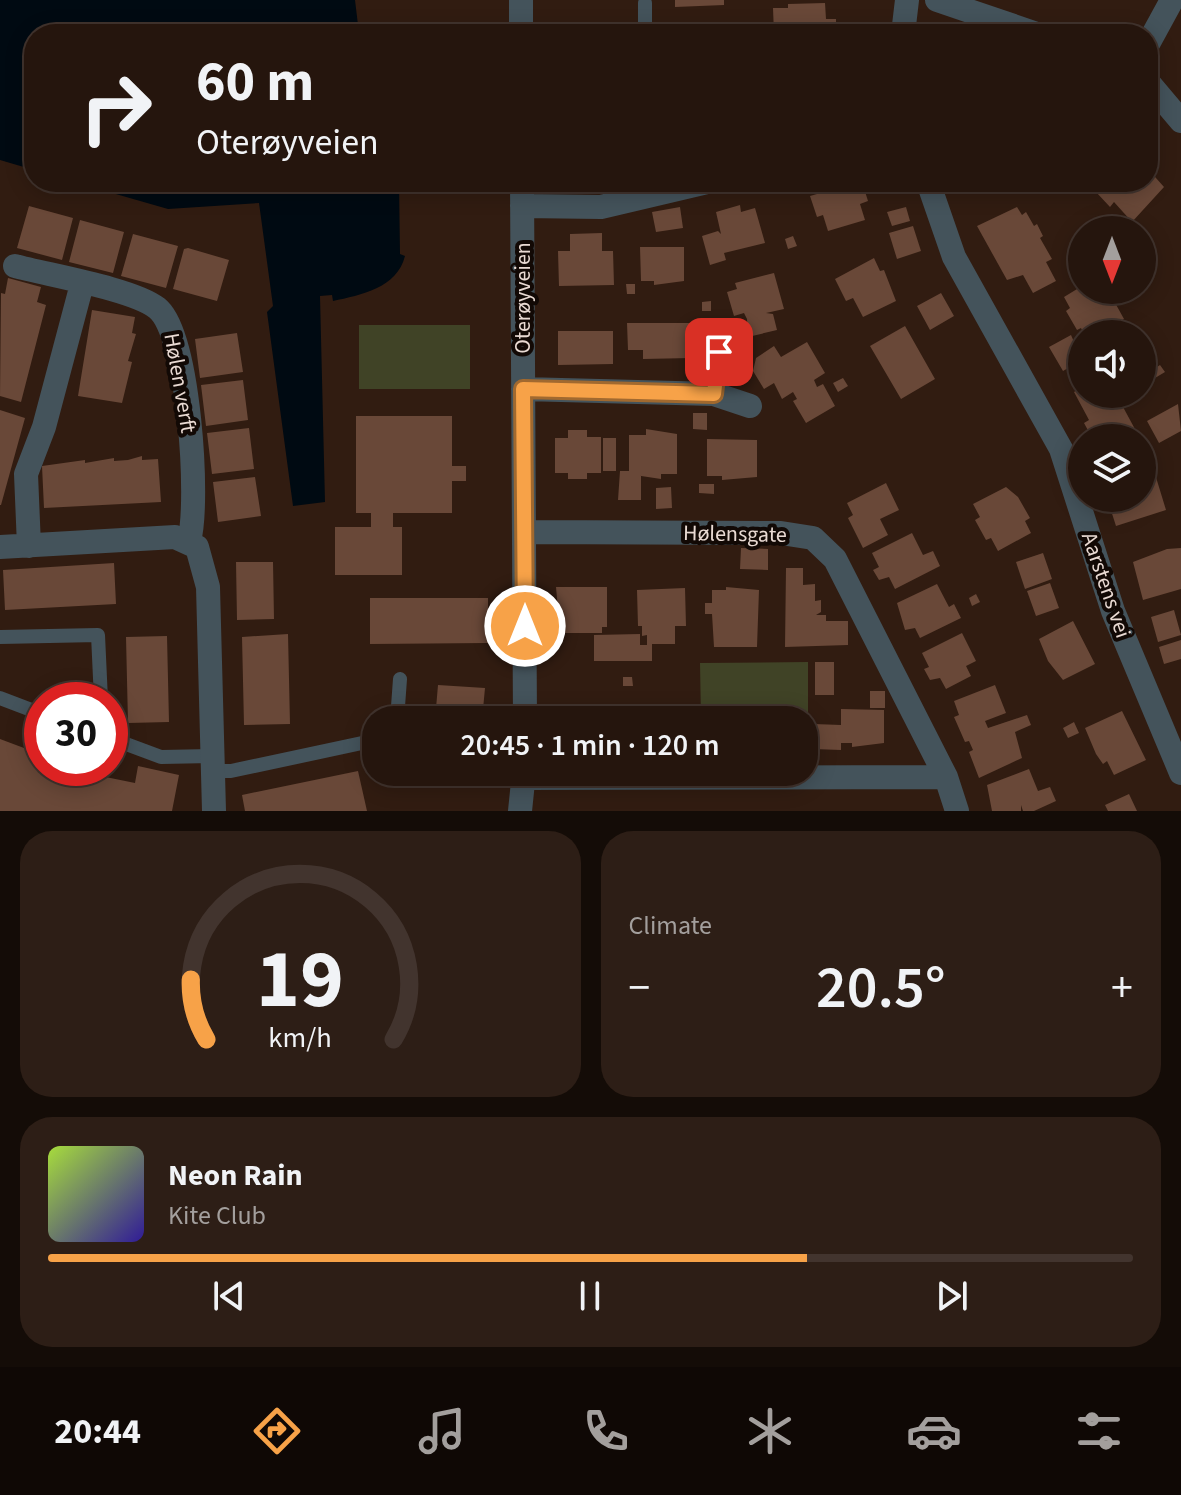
<!DOCTYPE html>
<meta charset="utf-8">
<style>
body{margin:0;font-family:"Source Sans 3",sans-serif;background:#2d1e16;color:#f1f3f6;height:100vh;display:flex;flex-direction:column;font-size:30px;white-space:nowrap}
*{box-sizing:border-box;margin:0}
p{font-size:26px;color:#a39f9d}
.icon{flex:none;width:44px;height:44px;fill:none;stroke:currentColor;stroke-width:2;stroke-linecap:round;stroke-linejoin:round}
.map{position:relative;height:811px;overflow:hidden}
.drawer{display:flex;flex-direction:column;gap:20px;padding:20px;background:#140c07;flex:1}
.drawer>*{flex:none}
.hud{position:absolute;left:24px;top:24px;width:1134px;height:168px;border-radius:32px;box-shadow:0 4px 20px #0003,0 0 0 2px #42342e;background:#25150d;color:#f1f3f6;overflow:hidden}
.needle{width:52px;rotate:180deg}
.buttons{position:absolute;left:1068px;top:216px;display:grid;gap:16px}
.buttons a{display:grid;place-items:center;width:88px;height:88px;border-radius:50%;background:#25150d;box-shadow:0 4px 20px #0003,0 0 0 2px #42342e;font-size:40px}
.speed{position:absolute;left:24px;top:682px;display:flex;gap:16px;font-size:40px;font-weight:700;text-align:center}
.speed>*{display:grid;place-content:center;width:104px;height:104px;border-radius:50%;background:#25150d;box-shadow:0 4px 20px #0003,0 0 0 2px #42342e;line-height:1}
.speed .limit{border:12px solid #d22;background:#fff;color:#111}
.pin{position:absolute;display:grid;place-items:center;width:68px;height:68px;color:#fff;margin:-34px;border-radius:16px;box-shadow:0 4px 12px #0006}
.me{position:absolute;width:88px;margin:-44px;rotate:0deg;stroke-linejoin:round;filter:drop-shadow(0 0 6px #0008)}
.turn{display:flex;align-items:center;gap:28px;height:168px;padding:0 40px;font-size:36px}
.turn .icon{width:104px;height:104px;stroke-width:2.5}
.turn b{display:block;font-size:56px;line-height:68px}
.big{font-size:60px;font-weight:600;line-height:1.1}
.drawer .widget{flex:1;display:flex;flex-direction:column;justify-content:center;gap:12px;min-width:0;padding:0 28px;border-radius:32px;background:#2d1e16}
.drawer .dial{align-items:center;gap:0}
.dial svg{height:208px;overflow:visible;fill:none;stroke:#42342e;stroke-width:7;stroke-linecap:round;text-anchor:middle}
.dial text{fill:#f1f3f6;stroke:none}
.song{display:flex;align-items:center;gap:24px}
.cover{width:96px;height:96px;border-radius:12px;background:linear-gradient(135deg,hsl(80 70% 55%),hsl(250 70% 35%))}
.played{height:8px;border-radius:4px;background:linear-gradient(90deg,#f7a248 70%,#42342e 70%)}
.keys{display:flex;justify-content:space-around;direction:ltr}
.heat{display:flex;justify-content:space-between;align-items:center;font-size:44px;direction:ltr}
.drawer .tiles{flex:1;display:grid;gap:20px;grid-template-columns:1fr 1fr}
.widget:last-child{grid-column:span 2}
.trip{position:absolute;left:362px;top:706px;width:456px;height:80px;border-radius:32px;background:#25150d;box-shadow:0 4px 20px #0003,0 0 0 2px #42342e;font-weight:600;line-height:80px;text-align:center}
.menu{display:flex;height:128px;justify-content:space-around;align-items:center;background:#0f0805;color:#a39f9d}
.menu .icon{width:56px;height:56px}
.menu .on{color:#f7a248}
.menu b{font-size:36px;color:#f1f3f6}
.map>svg:first-child{display:block}
.green{fill:#404326}
.water{fill:#000a12}
.building{fill:#694838}
.lines{fill:none;stroke-linecap:round;stroke-linejoin:round}
.lane{stroke:#44535b;stroke-width:14}
.street{stroke:#44535b;stroke-width:24}
.route-casing{stroke:#a1692f;stroke-width:20}
.route{stroke:#f7a248;stroke-width:14}
.labels{text-anchor:middle;dominant-baseline:central;stroke-width:8;stroke-linejoin:round;paint-order:stroke}
.street-label{font-size:22px;fill:#e9dad3;stroke:#120905}
</style>
<div class="map">
<svg width="1181" height="811" viewBox="0 0 1181 811">
<rect width="100%" height="100%" fill="#311c11"/>
<!-- green -->
<path class="green" d="M359,325H470V389H359Z
M808,662V769H804V720H701L700,663Z"/>
<!-- water -->
<path class="water" d="M0,0H355L358,25L379,34H34V170L0,160Z
M74,182H399L400,254L405,256C397,288 361,295 333,301L332,295L320,296L325,502L293,506L267,312L273,306L259,203L168,209Z"/>
<!-- building -->
<path class="building" d="M675,0H724V5L675,7Z
M825,3L826,19H836V34H774L773,8H788V4Z
M1148,169L1164,187L1132,222L1114,202L1110,207L1096,192L1102,182H1148Z
M813,182H862L868,201L860,204L865,220L828,231L823,215L817,217L810,196L817,194Z
M740,205L741,212L755,208L765,243L724,253L726,260L710,265L702,236L718,231L721,234L716,212Z
M29,206L73,218L62,260L17,248Z
M680,207L683,228L656,232L652,212Z
M906,207L910,221L892,226L887,212Z
M1017,207L1022,215L1026,212L1034,226L1037,224L1043,236L1040,238L1052,259L1046,262L1056,281L1033,293L1023,275L1007,280L977,226Z
M80,220L124,232L113,273L69,262Z
M913,226L921,251L897,259L889,233Z
M602,233V251H613L614,285L559,286L558,251H570V234Z
M133,234L178,246L166,288L121,276Z
M793,236L797,246L788,249L785,239Z
M640,247H684V281L654,285V281H641Z
M188,248L229,260L217,301L173,289L184,249Z
M874,258L880,271L884,270L896,301L863,317L853,298L846,301L835,279Z
M774,273L784,309L766,313L773,314L777,330L748,337L747,319L744,313L734,316L727,292L737,289L735,283Z
M8,278L41,287L37,302L46,305L21,402L0,396L1,293L5,294Z
M626,284H635V294H627Z
M1082,286V290H1108L1124,319L1097,334H1084L1081,328L1077,330L1066,311L1070,308L1064,297Z
M941,293L954,316L930,330L917,306Z
M711,301V311H702V302Z
M92,310L135,317L132,333L136,334L128,361L132,362L122,403L78,396Z
M627,323H690L691,358L643,359V350H628Z
M905,326L935,379L901,399L870,346Z
M558,331H613V364L558,365Z
M237,333L243,372L200,378L195,339Z
M1071,335L1082,360L1063,371L1049,347Z
M807,342L825,373L814,380L817,387L823,384L835,406L806,423L793,401L797,399L793,392L782,399L774,383L764,389L753,371L756,358L774,346L781,357Z
M1160,365L1165,372L1155,378L1151,371Z
M843,378L848,386L838,392L833,383Z
M243,380L248,420L206,426L201,385Z
M1082,387V394H1116L1136,431L1123,438H1099L1096,433L1091,436L1084,423L1089,420L1074,392Z
M1178,404L1181,431L1159,443L1147,421Z
M0,410L25,418L1,505H0Z
M693,413H707V430L693,429Z
M356,416H452V466H466V481H452V513H393V527H402V575H335V527H371V513H356Z
M249,428L254,469L212,474L207,433Z
M646,429L677,434V474H661V479L628,474L641,476V500H618L620,471H629V435H646Z
M568,430H587V437H601V473H587V479H568V473H555V438H568Z
M603,438H616V471H603Z
M707,439L757,440V477L722,480V476H707Z
M142,456V460L158,459L161,502L44,508L42,466L85,460V463L114,458V461L128,460Z
M1155,474L1166,510L1116,526L1107,498H1142V478Z
M255,477L261,516L218,522L213,482Z
M886,483L899,510L880,519L888,535L863,548L848,518L853,515L847,503Z
M699,484H714V494L699,493Z
M671,487L672,508L656,509V488Z
M1006,487L1018,497L1030,518L1025,521L1031,533L998,551L991,538L986,540L975,520L980,517L973,504Z
M912,533L923,555L933,551L940,566L895,589L889,577L879,580L873,570L879,567L872,553Z
M741,548L768,549V570L740,569Z
M1181,548V589L1143,600L1133,562L1167,549Z
M1043,553L1052,579L1025,589L1016,562Z
M236,562H273L274,619L237,620Z
M114,563L116,604L5,610L3,570Z
M786,568H803V585L815,584V601L821,600V612L816,615H826V621H848V645L785,647Z
M1050,583L1059,608L1036,616L1027,591Z
M937,584L949,607L954,604L961,618L920,638L915,628L905,630L897,603Z
M556,587H607V627H602V633H560Z
M726,587L759,590L757,647H714L712,614H705V603H712V590H726Z
M685,588L686,626H675V644H652V661H594V635L640,634V645H647V635L642,636V626H638L637,590Z
M976,594L980,602L972,606L969,598Z
M370,598H488V643L370,644Z
M1174,610L1181,635L1158,642L1151,617Z
M1073,621L1095,664L1063,680L1048,661L1039,639Z
M962,633L976,661L966,666L971,676L946,689L940,678L930,680L924,669L929,667L922,653Z
M288,634L290,724L244,725L242,637Z
M167,636L169,722L128,723L126,637Z
M1181,640V659L1164,664L1159,647Z
M815,662H834V695H815Z
M623,677H632L633,686H623Z
M438,685L485,688L482,720H435Z
M995,685L1006,713L985,721L988,728L1027,715L1031,725L1015,732L1022,758L979,778L969,752L973,750L969,741L965,742L954,717L959,715L954,701Z
M870,691H885V708H870Z
M635,705H681V720H636Z
M699,705L700,720H684V706Z
M841,709L884,710V743L852,747V743H841V750L813,749L814,724L841,725Z
M1122,711L1146,760L1114,775L1107,761L1103,764L1096,754L1085,728Z
M556,714H604V720H556Z
M1074,722L1079,733L1068,738L1063,728Z
M0,739L32,751L34,743L42,746V768H70L66,781L84,787L86,773L135,783L138,766L179,775L172,811H0Z
M1029,769L1038,791L1050,787L1056,801L1034,811H1023L1021,805V811H992L987,785Z
M358,771L367,811H245L242,795Z
M446,772H479L478,777L446,774Z
M1129,794L1137,811H1108L1105,805Z"/>
<g class="lines">
<!-- lane -->
<path class="lane" d="M645,3V34
M714,394L719,352
M0,637L98,635L101,700
M0,698L42,714
M397,720L400,679
M110,738L161,757L212,756
M213,771H231L376,740"/>
<!-- street -->
<path class="street" d="M521,0V34
M937,0L1037,34
M903,34L907,0
M1148,44L1172,0
M1148,82L1181,121
M522,182L525,720
M928,182L954,257L1061,449L1113,611L1181,773
M522,206L601,207L707,182
M15,266C48,275 133,289 157,308C189,333 200,502 189,541
M523,389L714,394L750,406
M526,532L781,533L813,538L835,559L946,777L957,811
M29,546L26,474L44,427L82,284
M0,547L175,537L197,547L208,587L214,811
M524,778L946,777
M520,811L524,772"/>
</g>
<g class="lines">
<!-- route casing -->
<g class="route-casing">
<path id="route" d="M525,626L523,389L714,394L719,352"/>
</g>
<!-- route -->
<use href="#route" class="route"/>
</g>
<g class="labels">
<!-- street labels -->
<g class="street-label">
<text transform="translate(523 298) rotate(-90)">Oterøyveien</text>
<text transform="translate(180 383) rotate(80)">Hølen verft</text>
<text transform="translate(735 534) rotate(1)">Hølensgate</text>
<text transform="translate(1106 585) rotate(71)">Aarstens vei</text>
</g>
</g>
</svg>
<div class="buttons">
<a><svg class="needle" viewBox="-14 -14 28 28"><path d="M0-13l5 13h-10z" fill="#e53935"/><path d="M0 13l5-13h-10z" fill="#a39f9d"/></svg></a>
<a><svg class="icon" aria-label="sound" viewBox="0 0 24 24"><path d="M4 9h4l5-4v14l-5-4H4zM17 9q2 3 0 6"/></svg></a>
<a><svg class="icon" aria-label="layers" viewBox="0 0 24 24"><path d="M12 4l9 5-9 5-9-5zM3 14l9 5 9-5"/></svg></a>
</div>
<div class="speed"><div class="limit">30</div></div>
<div class="pin" style="left:719px;top:352px;background:#d93025"><svg class="icon" aria-label="arrive" viewBox="0 0 24 24"><path d="M6 21V4h12l-3 4 3 4H6"/></svg></div>
<svg class="me" style="left:525px;top:626px" viewBox="-20 -20 40 40"><circle r="17" fill="#f7a248" stroke="#fff" stroke-width="3"/><path d="M0-11L8 9 0 5-8 9z" fill="#fff"/></svg>
<div class="trip">20:45 · 1 min · 120 m</div>
<div class="hud">
<div class="turn"><svg class="icon" aria-label="right" viewBox="0 0 24 24"><path d="M7 20v-9h11M14 6l5 5-5 5"/></svg><div><b>60 m</b>Oterøyveien</div></div>
</div>
</div>
<section class="drawer">
<div class="tiles">
<div class="widget dial"><svg viewBox="0 0 100 80">
<path d="M14 69A42 42 0 1 1 86 69"/>
<path d="M14 69A42 42 0 0 1 8 46" stroke="#f7a248"/>
<text x="50" y="56" font-size="32" font-weight="700">19</text>
<text x="50" y="72" font-size="11">km/h</text>
</svg></div>
<div class="widget"><p>Climate</p>
<div class="heat"><a>−</a><b class="big">20.5°</b><a>+</a></div>
</div>
<div class="widget">
<div class="song"><i class="cover"></i><div><b>Neon Rain</b><p>Kite Club</p></div></div>
<div class="played"></div>
<div class="keys"><svg class="icon" aria-label="previous" viewBox="0 0 24 24"><path d="M18 5L8 12l10 7zM5 5v14"/></svg><svg class="icon" aria-label="pause" viewBox="0 0 24 24"><path d="M8 5v14M16 5v14"/></svg><svg class="icon" aria-label="next" viewBox="0 0 24 24"><path d="M6 5l10 7-10 7zM19 5v14"/></svg></div>
</div>
</div>
</section>
<nav class="menu">
<b>20:44</b>
<svg class="icon on" aria-label="directions" viewBox="0 0 24 24"><path d="M12 3l9 9-9 9-9-9zM9 14v-3h6M13 9l2 2-2 2"/></svg>
<svg class="icon" aria-label="music" viewBox="0 0 24 24"><path d="M9 18V5l10-2v13"/><circle cx="6" cy="18" r="3"/><circle cx="16" cy="16" r="3"/></svg>
<svg class="icon" aria-label="phone" viewBox="0 0 24 24"><path d="M5 4h4l2 5-3 2q2 4 5 5l2-3 5 2v4C11 20 4 13 5 4z"/></svg>
<svg class="icon" aria-label="climate" viewBox="0 0 24 24"><path d="M12 3v18M4 7l16 10M4 17L20 7"/></svg>
<svg class="icon" aria-label="car" viewBox="0 0 24 24"><path d="M5 17H2v-5l4-1 3-4h7l3 4 3 1v5h-3M9 17h6M6 11h13"/><circle cx="7" cy="17" r="2"/><circle cx="17" cy="17" r="2"/></svg>
<svg class="icon" aria-label="filters" viewBox="0 0 24 24"><path d="M4 7h16M4 17h16"/><circle cx="9" cy="7" r="2"/><circle cx="15" cy="17" r="2"/></svg>
</nav>
